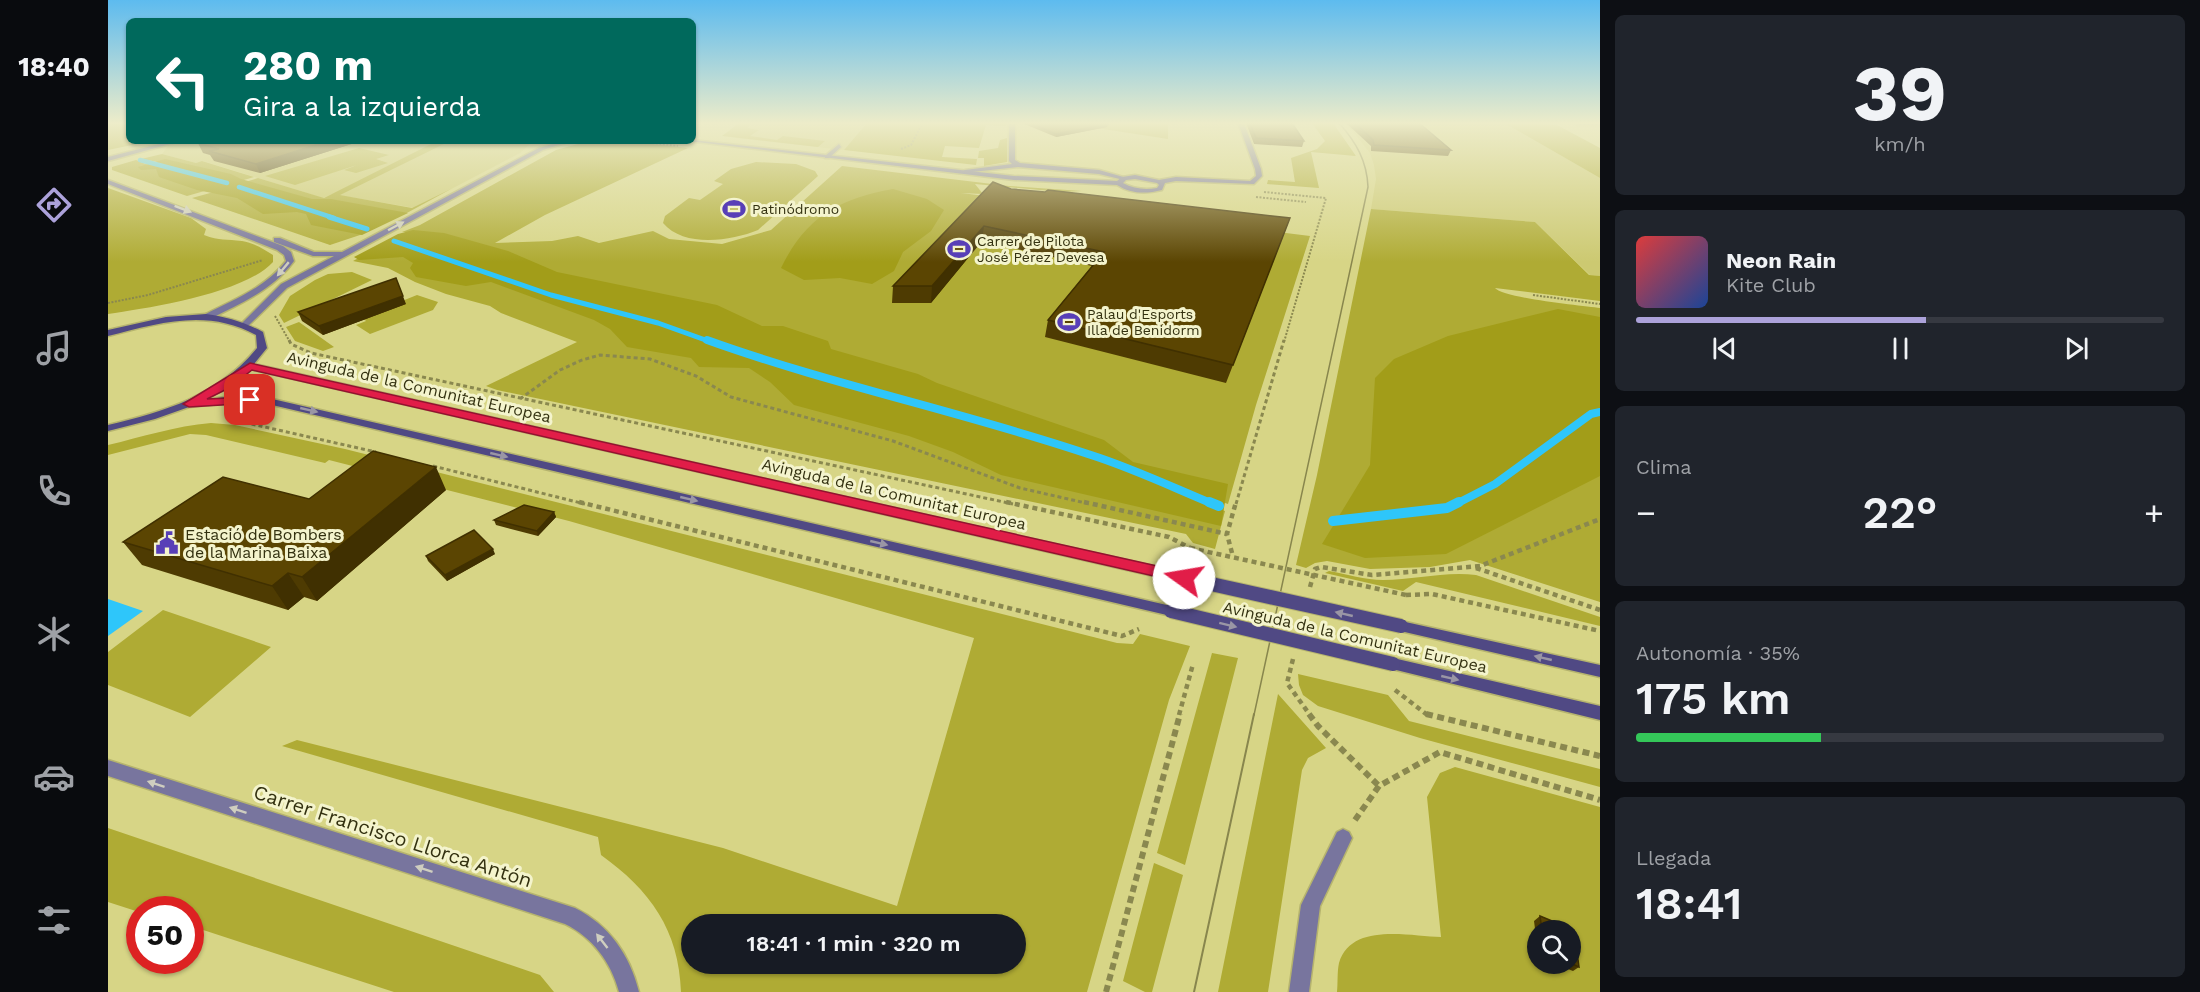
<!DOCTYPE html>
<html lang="es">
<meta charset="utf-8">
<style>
body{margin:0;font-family:"Work Sans",sans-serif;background:#20242c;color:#f1f3f6;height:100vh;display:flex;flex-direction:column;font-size:22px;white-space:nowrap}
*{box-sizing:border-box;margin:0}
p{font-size:20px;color:#9ea1a6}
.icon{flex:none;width:33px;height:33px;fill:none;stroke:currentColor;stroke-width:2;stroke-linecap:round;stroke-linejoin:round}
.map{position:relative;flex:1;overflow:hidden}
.details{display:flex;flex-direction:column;gap:15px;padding:15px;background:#0d0f14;width:600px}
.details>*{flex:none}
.top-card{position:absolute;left:18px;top:18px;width:570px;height:126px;border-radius:9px;box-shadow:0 2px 4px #0004;background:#00695c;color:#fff;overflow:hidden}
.buttons{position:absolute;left:1419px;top:920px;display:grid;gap:12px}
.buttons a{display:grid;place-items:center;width:54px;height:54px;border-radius:50%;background:#171b24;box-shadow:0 2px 4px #0004;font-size:30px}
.speed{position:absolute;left:18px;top:896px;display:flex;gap:12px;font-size:30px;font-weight:700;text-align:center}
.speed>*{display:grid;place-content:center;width:78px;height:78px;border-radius:50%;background:#171b24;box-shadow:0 2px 4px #0004;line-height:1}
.speed .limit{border:9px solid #d22;background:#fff;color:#111}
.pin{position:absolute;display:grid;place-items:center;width:51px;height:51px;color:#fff;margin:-26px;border-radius:12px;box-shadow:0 3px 9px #0006}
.me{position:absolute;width:66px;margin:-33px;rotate:283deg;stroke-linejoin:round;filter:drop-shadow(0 0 4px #0008)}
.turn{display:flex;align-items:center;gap:21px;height:126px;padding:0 18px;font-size:27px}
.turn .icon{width:78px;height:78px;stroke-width:2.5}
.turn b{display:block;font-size:42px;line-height:51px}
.big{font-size:45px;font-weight:600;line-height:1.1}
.details .card{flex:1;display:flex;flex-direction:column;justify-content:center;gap:9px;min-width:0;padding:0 21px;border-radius:9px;background:#20242c}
.details .dial{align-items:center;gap:0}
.dial b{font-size:78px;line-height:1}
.song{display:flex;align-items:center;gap:18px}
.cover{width:72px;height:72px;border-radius:9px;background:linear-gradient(135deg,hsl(0 70% 55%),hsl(220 70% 35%))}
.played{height:6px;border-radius:3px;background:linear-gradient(90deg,#aca2da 55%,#363941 55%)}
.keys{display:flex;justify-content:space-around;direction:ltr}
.heat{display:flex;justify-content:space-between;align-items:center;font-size:33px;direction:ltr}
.charge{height:9px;border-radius:4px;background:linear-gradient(90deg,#34c759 35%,#363941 0)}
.trip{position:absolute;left:573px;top:914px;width:345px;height:60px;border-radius:30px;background:#171b24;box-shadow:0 2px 4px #0004;font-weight:600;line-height:60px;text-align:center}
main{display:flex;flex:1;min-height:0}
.menu{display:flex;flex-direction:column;width:108px;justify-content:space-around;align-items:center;background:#090b0e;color:#9ea1a6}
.menu .icon{width:42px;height:42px}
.menu .on{color:#aca2da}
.menu b{font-size:27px;color:#f1f3f6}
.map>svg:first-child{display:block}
.built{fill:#ccc971}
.green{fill:#afab34;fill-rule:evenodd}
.forest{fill:#a29d19}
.water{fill:#2ec6fa}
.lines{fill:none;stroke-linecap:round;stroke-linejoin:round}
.stream-far3{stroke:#2ec6fa;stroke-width:4.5}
.stream-far2{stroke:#2ec6fa;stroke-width:5}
.stream-far1{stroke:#2ec6fa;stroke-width:8}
.stream{stroke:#2ec6fa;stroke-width:10}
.service-casing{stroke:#b6b46e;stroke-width:3}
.minor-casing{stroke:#b6b46e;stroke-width:3}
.secondary-casing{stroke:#b6b46e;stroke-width:3}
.path-far3{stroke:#8a884f;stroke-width:2;stroke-dasharray:2 1.5;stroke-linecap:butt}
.path-far2{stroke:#8a884f;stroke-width:3;stroke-dasharray:4 3;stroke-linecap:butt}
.path-far1{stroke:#8a884f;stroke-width:4.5;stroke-dasharray:5 4;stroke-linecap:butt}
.path{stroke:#8a884f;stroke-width:6;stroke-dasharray:7 4.5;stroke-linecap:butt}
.service{fill:#78759e;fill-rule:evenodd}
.minor{fill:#78759e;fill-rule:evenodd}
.secondary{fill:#504984;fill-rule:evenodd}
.tram-far1{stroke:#88864d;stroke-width:1.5}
.tram{stroke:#88864d;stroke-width:2}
.secondary-bridge-casing{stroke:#b6b46e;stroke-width:16;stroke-linecap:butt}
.path-bridge{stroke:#8a884f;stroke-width:4.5;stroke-dasharray:5 4;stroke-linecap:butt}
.secondary-bridge{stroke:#504984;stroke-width:14}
.wall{fill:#4e3b02}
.shaded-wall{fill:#403001}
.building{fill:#5b4502;stroke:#403001;stroke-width:1.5}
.oneway{fill:#cfcebf}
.oneway2{fill:#9a96a5}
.route{fill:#e11d48;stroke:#92132f;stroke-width:1.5}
.labels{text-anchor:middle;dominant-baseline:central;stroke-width:6;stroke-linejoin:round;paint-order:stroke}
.far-poi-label{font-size:14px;fill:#333110;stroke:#f4f4cd;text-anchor:start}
.street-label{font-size:16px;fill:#333110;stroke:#f4f4cd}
.poi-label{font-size:16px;fill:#333110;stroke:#f4f4cd;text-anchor:start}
.near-street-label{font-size:20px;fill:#333110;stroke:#f4f4cd}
</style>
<main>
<nav class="menu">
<b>18:40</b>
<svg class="icon on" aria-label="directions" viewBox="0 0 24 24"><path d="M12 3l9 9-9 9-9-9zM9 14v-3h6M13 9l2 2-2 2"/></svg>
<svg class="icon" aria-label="music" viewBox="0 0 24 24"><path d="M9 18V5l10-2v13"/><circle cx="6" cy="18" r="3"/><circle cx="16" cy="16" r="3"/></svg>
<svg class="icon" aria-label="phone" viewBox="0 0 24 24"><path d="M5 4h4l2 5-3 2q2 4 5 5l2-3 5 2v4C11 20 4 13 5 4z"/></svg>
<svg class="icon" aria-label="climate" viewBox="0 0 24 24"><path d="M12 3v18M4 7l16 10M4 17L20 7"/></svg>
<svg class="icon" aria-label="car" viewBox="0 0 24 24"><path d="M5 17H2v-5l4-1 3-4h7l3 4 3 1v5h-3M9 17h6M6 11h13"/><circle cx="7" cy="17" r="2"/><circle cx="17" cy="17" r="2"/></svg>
<svg class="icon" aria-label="filters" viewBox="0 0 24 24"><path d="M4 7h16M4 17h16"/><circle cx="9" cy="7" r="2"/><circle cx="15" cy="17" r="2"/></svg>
</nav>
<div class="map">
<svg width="1492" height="992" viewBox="0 0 1492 992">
<rect width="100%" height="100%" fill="#d7d586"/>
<!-- built -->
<path class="built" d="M644,123H759L736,150L627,138Z
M1238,123L1398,124L1492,178V276L1482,275L1427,222L1263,209L1268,179L1266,165L1262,153Z
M64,141H425L412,153L307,208L224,194L215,198L95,161L88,163L54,154Z"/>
<!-- green -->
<path class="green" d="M0,123L21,125V141H43L0,150Z
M631,123H644L639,128L651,130L642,136L669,140L675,136L717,141L710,147L614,136Z
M759,123H898V126L878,125L871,148L837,146L834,157L869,159L868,165L736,150Z
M979,123H1060V139L982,127Z
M1204,123H1225L1248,156L1203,152L1211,188L1159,184L1160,180L1187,182L1183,158L1209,149L1217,141Z
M1398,124L1449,125L1492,148V178Z
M899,138V162L876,166V158H870L871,151L890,148L892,140Z
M329,141H342L232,195L304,208L343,189L297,214L185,198L134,183L150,178L216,198Z
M481,141H518L580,148L437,215L387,243L444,241L470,236L491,243L545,231L561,239L614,244L663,230L734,166L901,186L974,191L953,192L867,184L875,194L853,193L1202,236L1148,405L1120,504L316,232H294L312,225L448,150Z
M251,148L281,155L268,159L280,163L248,173L236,170L249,165L187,185L157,176Z
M54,154L88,163L94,161L146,177L129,182L90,169L33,159Z
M28,160L100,190L79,196L4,170V167Z
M648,162L688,164L707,171L710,176L650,230C623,241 576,248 555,223L557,216L581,198L592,200L615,184L606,181L623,169Z
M0,188L83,218L98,229L96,235C112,241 118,239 134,241C146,243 156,249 165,255V262C137,293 42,308 0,314Z
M113,190L206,215L255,234L222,245L84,198Z
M1263,209L1427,222L1481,275L1492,276V301L1387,288C1395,298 1475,306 1492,308V602L1362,560L1322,567L1262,569L1219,561L1207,563L1198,568L1188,565L1209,475Z
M260,253L289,254L384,280L646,365L1117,511L1107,549L1085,543L1078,534L389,390L378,386L469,342L393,313L382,306L338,294L307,282L280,268L245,261Z
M244,272L264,280L176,323L171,315L182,296L207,280L220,274Z
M309,295L330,302L325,310L262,334L248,325L258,321L254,317Z
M191,322L226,347L215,351L187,341L178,327Z
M103,423L127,425L237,449L1009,643L1025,644L1032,634L1082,646L1061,700L979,992H573C571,930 542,890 493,855L490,837L174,746L189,740L615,848L789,906L866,638L461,521L221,460L217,463L98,435L82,434L0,455V445C34,437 67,426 103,423ZM584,924H908V963H584Z
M1221,571C1239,574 1257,580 1275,580C1306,580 1337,571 1368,575L1492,617V626L1308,582L1295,591L1217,573Z
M55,610L163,647L82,717L0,685V652Z
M1104,653L1130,658L1077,865L1049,853Z
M1190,674L1280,695L1301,721L1492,769V787L1312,738L1210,706L1195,695L1191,685Z
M1170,694L1218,748L1200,758L1194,770L1160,992H1110Z
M1347,767L1492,807V992H1229C1230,983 1229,972 1231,963C1243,922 1301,936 1333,937L1319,797L1332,773ZM1430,930H1462V963H1430Z
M0,828L432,975L446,992H286L83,926L82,909H32L31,912L0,902Z
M1046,863L1075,875L1044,992H1037L1015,981Z"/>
<!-- forest -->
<path class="forest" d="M57,159L123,174L133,179L204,199H223L300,213L254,235L203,225L198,214L189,212L155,214L129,198L89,190L51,177L48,169L33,170L30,167Z
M785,189L819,199L836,210L823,231L795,252L786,271L764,284L732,278L696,280L673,268C698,217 730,199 785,189Z
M305,230L336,233L400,251L449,272L609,305L654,326H675L720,341L723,349L810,374L829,383L996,440L1025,462L1120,484L1113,526L893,475L845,452L801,436L686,405L662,382L641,368L591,367L583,358L519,347L502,329L486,320L383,282L358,286L308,277L302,268L305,263L295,257L251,260L246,257L290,234Z
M1450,309L1492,317V476L1338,554L1257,558L1214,544L1262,465L1267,378L1286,359L1340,336Z"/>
<!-- water -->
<path class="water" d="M0,599L35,611L0,636Z"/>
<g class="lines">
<!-- stream-far3 -->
<path class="stream-far3" d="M32,160L119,183
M131,187L226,218"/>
<!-- stream-far2 -->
<path class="stream-far2" d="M221,217L259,229
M286,241L443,295L550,323L603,342"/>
<!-- stream-far1 -->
<path class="stream-far1" d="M599,340C724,385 856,412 983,455C1024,468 1064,487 1105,504
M1348,504L1387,484L1483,414L1492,412"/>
<!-- stream -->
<path class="stream" d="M1101,502L1111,506
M1225,521L1339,508L1351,502"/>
<!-- service casing -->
<g class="service-casing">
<path id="service" d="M901,123H907V160L912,163L991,170L1019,178L1016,180L991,174L910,167L855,173V171L857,170L904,164L901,161Z
M731,144L733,147L721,158H717V156Z"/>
</g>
<!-- minor casing -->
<g class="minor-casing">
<path id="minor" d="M1130,123H1136L1153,169L1154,176L1146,184L1068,181L1057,183L1054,190C1038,194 1023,194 1009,185L906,180L580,141L585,140L906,176L1009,181L1014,177L1027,175L1051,180L1068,177L1142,181L1148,176L1147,169ZM1027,179L1049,183L1051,185L1049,188C1037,190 1026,189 1015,183L1018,180Z
M1466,123H1492V125H1469Z
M63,141H73L0,161V157Z
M454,141H463L435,150L179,288L141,325H135L134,323L173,284L226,256H205L166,242V238H172L206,252H234L431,148Z
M0,180L175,246L183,252L186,261C165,290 133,303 102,319H96V315C125,300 157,288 178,261L176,255L169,250L0,184Z
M0,760L467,908C501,925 522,955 531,992H511C503,962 484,937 457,924L0,776Z
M1235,829L1241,832L1244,838L1212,906L1201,992H1181L1193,905L1229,832Z"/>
</g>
<!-- secondary casing -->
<g class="secondary-casing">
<path id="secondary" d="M98,314C119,317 136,322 155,332L159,348L146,364L1076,573L1081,575L1083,578L1081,581L1076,583L142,369L127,382L99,399L129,396L160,398L1063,606L1068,607L1070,611L1068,615L1063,616L160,404L129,402L81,407L47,419L0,431V425C58,411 110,396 149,348L148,335C99,308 51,323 0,336V330L58,317Z
M1293,621L1492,665V677L1288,630L1286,626L1288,622Z
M1285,658L1492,706V720L1280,668L1278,664L1280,660Z"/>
</g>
<!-- path-far3 -->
<path class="path-far3" d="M527,141L570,146
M793,149L803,145L813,126
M1156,192L1218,198L1176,342
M1148,197L1198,202
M1425,295L1492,304
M0,303L40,295L155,260
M167,316L182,342"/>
<!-- path-far2 -->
<path class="path-far2" d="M181,340L183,344L203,353L905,504
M412,399L452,370L474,360L492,355L542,359L588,376L623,397L785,441L912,488L982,504
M130,421L268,452
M325,466L477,504
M1128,504L1176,340"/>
<!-- path-far1 -->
<path class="path-far1" d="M471,502L1014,636L1031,629
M898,502L1061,537L1082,548
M976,502L1119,534
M1124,553L1119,534L1128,502
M1368,568L1492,610
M1202,587L1207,569L1213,567L1264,575L1372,566L1492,519
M1298,595L1324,594L1492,631
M1185,659L1179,683L1202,715
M1287,690L1318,714L1324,715
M1071,715L1085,664"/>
<!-- path -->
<path class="path" d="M1201,714L1210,726L1271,786
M1318,714L1492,756
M1247,820L1271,786L1332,752L1492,800
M998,992L1072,714"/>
<!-- service -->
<use href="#service" class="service"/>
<!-- minor -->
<use href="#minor" class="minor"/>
<!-- secondary -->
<use href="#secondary" class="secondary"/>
<!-- tram-far1 -->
<path class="tram-far1" d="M1146,715L1260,187C1259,161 1248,142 1231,123"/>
<!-- tram -->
<path class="tram" d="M1086,992L1146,714"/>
<!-- secondary-bridge casing -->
<g class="secondary-bridge-casing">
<path id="secondary-bridge" d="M1076,578L1293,626
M1063,611L1285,664"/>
</g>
<!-- path-bridge -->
<path class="path-bridge" d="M1082,548L1298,595"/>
<!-- secondary-bridge -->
<use href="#secondary-bridge" class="secondary-bridge"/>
</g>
<!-- wall -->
<path class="wall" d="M914,123H1000L999,127L948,137Z
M1138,123H1184L1196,141L1194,147L1146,144Z
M1238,123H1311L1343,150L1340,156L1263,151V146Z
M98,141H253L152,173L106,161L102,155L95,153L90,143Z
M903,189L1182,218L1118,383L937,337L940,320L984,266L874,241L823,303H784L785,286Z
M298,304L215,335L194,321L190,312Z
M338,490L209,601L196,597L180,610L34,565L15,542L201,499Z
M446,512L448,517L430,536L388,525L386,520Z
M387,554L339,581L320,561L318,556Z
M1432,916L1466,930L1471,967L1465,971L1445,963H1462V930H1430V952L1426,921Z"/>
<!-- shaded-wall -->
<path class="shaded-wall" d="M1000,124L999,127L948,137V134Z
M220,141H253L152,173L148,164Z
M876,226L874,241L823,303L824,286Z
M288,278L298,304L215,335L211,326Z
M328,467L338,490L209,601L194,577Z
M446,512L448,517L430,536L429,531Z
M385,549L387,554L339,581L337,575Z
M180,573L196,597L180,610L164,586Z"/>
<!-- building -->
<path class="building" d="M922,123H1000V124L948,134Z
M1142,123H1184L1196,141L1148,138Z
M1247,123H1311L1343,150L1266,145L1265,140Z
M98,141H220L148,164L101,151L111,149L90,143Z
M885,182L903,189L937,192L940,190L1182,218L1125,365L940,320L996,252L876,226L824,286H785Z
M288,278L295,296L211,326L190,312Z
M265,451L328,467L194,577L180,573L164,586L15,542L115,477L201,499Z
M416,505L446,512L429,531L386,520Z
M366,530L385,549L337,575L318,556Z
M1432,916L1466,930L1471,967L1462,963V930H1434Z"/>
<!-- one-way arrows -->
<defs><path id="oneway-solid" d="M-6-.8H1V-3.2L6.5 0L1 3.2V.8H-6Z" transform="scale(1.5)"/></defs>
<g class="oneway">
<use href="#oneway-solid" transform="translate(75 209) rotate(21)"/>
<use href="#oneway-solid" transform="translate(288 226) rotate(-28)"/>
<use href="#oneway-solid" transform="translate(175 269) rotate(130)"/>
<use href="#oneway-solid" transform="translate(48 784) rotate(-162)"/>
<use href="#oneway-solid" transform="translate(130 810) rotate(-162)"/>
<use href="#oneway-solid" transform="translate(316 869) rotate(-162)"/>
<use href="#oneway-solid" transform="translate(494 941) rotate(-128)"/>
</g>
<g class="oneway2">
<use href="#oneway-solid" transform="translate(201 410) rotate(13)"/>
<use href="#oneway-solid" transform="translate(391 455) rotate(13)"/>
<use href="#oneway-solid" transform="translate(581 499) rotate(13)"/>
<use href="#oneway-solid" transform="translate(771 543) rotate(13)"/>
<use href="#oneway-solid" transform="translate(1236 614) rotate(-167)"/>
<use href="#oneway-solid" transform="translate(1120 625) rotate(14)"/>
<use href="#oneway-solid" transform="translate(1435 658) rotate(-167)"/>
<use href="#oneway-solid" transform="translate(1342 678) rotate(13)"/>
</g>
<!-- sky -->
<linearGradient id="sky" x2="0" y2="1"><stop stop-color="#5dbbef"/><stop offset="0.47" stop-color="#edecc9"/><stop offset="1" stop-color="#edecc9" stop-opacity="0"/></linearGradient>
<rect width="1492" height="262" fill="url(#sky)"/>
<!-- route -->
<path class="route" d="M142,363L1076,572L1084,578L1076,583L144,370L121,388L99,399L142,397L148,400L146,403L81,407L75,404Z"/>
<!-- icons -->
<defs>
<g id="stadium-bare" transform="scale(1.8)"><path d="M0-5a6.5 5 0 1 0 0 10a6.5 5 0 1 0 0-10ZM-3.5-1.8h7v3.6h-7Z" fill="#583fb7" stroke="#f4f4cd" stroke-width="2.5" paint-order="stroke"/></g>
<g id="civic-bare" transform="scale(1.8)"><path d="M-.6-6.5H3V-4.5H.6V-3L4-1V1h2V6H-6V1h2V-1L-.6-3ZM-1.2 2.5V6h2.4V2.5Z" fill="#583fb7" stroke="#f4f4cd" stroke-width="2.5" paint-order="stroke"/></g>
</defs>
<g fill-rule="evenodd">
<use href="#stadium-bare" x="626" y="209"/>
<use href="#stadium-bare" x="851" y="249"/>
<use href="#stadium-bare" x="961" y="322"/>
<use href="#civic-bare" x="59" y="543"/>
</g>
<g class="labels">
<!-- far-poi labels -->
<g class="far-poi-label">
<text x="644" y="209">Patinódromo</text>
<text x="869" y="241">Carrer de Pilota<tspan x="869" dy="16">José Pérez Devesa</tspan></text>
<text x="979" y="314">Palau d'Esports<tspan x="979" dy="16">Illa de Benidorm</tspan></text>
</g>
<!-- street labels -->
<g class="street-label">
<text transform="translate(311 387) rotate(13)">Avinguda de la Comunitat Europea</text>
<text transform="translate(786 494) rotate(13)">Avinguda de la Comunitat Europea</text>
<text transform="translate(1247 637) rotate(13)">Avinguda de la Comunitat Europea</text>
</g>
<!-- poi labels -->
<g class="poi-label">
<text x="77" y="534">Estació de Bombers<tspan x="77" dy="18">de la Marina Baixa</tspan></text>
</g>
<!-- near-street labels -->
<g class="near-street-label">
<text transform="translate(285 836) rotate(18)">Carrer Francisco Llorca Antón</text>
</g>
</g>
</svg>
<div class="buttons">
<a><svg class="icon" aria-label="search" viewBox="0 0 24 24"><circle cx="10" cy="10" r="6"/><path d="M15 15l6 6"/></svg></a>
</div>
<div class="speed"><div class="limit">50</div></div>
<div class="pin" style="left:142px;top:400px;background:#d93025"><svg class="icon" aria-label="arrive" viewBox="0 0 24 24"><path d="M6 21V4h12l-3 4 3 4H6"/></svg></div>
<svg class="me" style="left:1076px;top:578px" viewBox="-20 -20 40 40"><circle r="19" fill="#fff"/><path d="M0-13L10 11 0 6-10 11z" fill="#e11d48"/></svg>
<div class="trip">18:41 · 1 min · 320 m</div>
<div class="top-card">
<div class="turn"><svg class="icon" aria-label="left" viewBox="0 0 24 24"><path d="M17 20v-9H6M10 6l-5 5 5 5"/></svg><div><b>280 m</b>Gira a la izquierda</div></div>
</div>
</div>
<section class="details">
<div class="card dial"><b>39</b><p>km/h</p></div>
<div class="card">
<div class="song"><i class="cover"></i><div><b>Neon Rain</b><p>Kite Club</p></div></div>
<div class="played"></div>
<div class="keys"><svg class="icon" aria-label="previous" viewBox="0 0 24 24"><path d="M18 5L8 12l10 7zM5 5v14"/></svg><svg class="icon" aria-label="pause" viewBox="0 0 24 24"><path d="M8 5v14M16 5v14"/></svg><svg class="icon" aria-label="next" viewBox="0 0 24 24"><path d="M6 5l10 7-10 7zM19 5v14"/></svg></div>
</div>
<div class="card"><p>Clima</p>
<div class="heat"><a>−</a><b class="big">22°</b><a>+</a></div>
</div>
<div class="card"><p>Autonomía · 35%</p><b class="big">175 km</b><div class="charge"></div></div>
<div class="card"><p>Llegada</p><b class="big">18:41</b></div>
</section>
</main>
